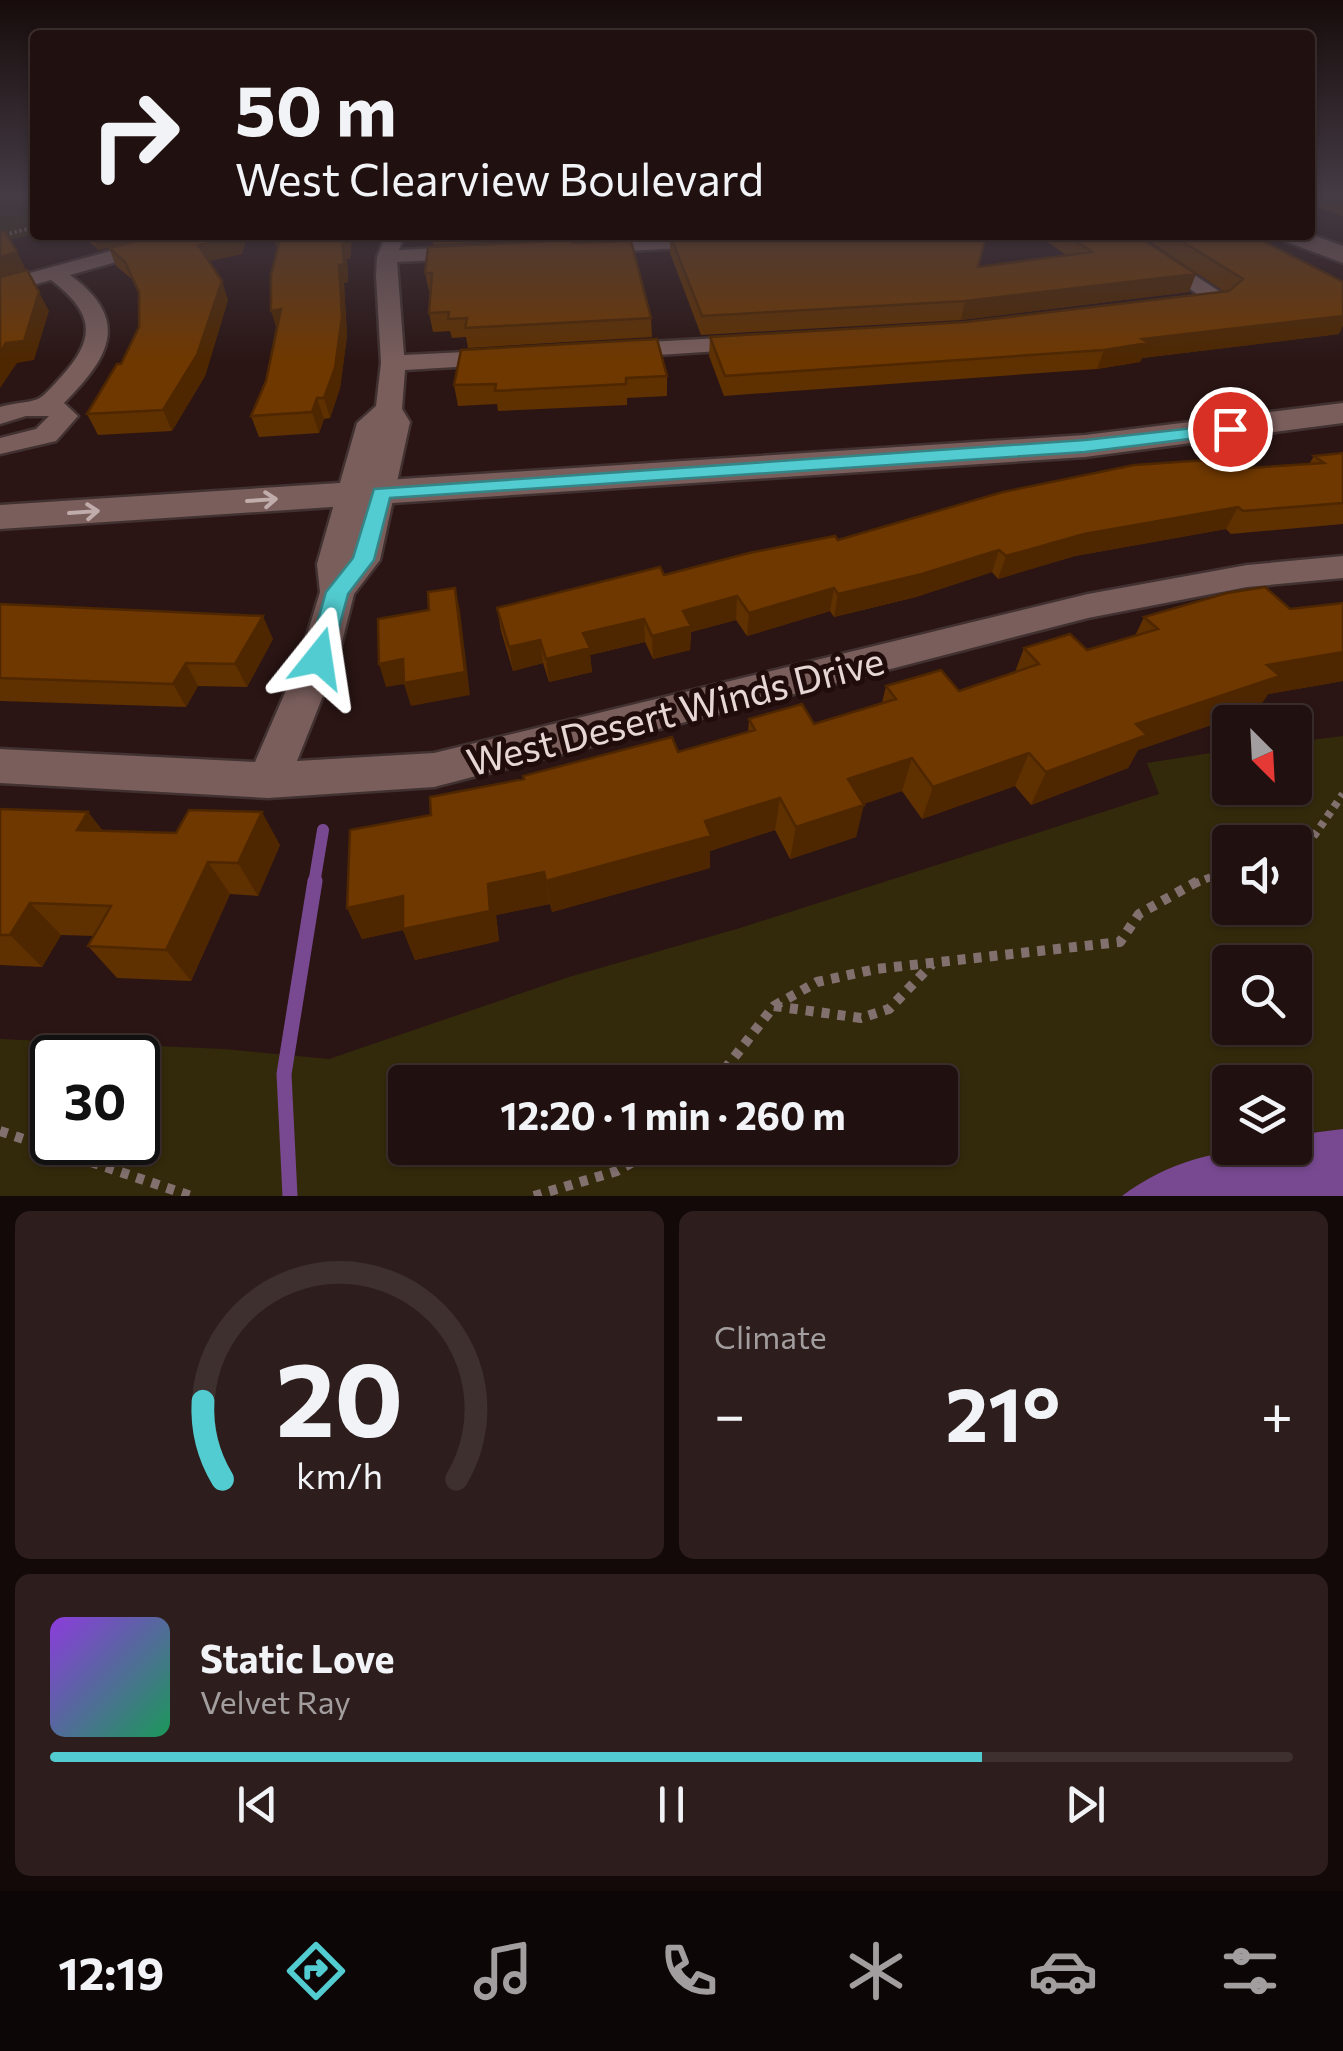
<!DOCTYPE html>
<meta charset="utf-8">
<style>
body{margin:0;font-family:Commissioner,sans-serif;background:#2d1e1d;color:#f1f3f6;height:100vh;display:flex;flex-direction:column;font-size:38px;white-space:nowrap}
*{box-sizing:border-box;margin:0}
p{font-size:32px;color:#a29d9e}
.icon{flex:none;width:55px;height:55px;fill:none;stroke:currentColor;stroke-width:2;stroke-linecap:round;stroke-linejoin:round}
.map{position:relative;height:1196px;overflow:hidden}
.details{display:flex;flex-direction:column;gap:15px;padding:15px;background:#120908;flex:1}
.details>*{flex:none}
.top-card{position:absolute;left:30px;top:30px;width:1285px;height:210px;border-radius:10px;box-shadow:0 2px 8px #0004,0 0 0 2px #3d302f;background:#20100f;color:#f1f3f6;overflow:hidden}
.needle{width:65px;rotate:156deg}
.tools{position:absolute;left:1212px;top:705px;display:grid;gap:20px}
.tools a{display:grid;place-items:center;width:100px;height:100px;border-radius:10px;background:#20100f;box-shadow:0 2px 8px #0004,0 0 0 2px #3d302f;font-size:50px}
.speed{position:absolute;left:30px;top:1035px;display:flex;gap:20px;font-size:50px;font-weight:700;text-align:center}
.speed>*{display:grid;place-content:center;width:130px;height:130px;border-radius:50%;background:#20100f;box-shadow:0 2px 8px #0004,0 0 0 2px #3d302f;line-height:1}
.speed .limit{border:5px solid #111;border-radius:15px;background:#fff;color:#111}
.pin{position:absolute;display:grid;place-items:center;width:85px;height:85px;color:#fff;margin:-42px;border:5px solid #fff;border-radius:50%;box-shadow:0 2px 10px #0007}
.me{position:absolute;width:110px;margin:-55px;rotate:15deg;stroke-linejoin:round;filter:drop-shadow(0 0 8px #0008)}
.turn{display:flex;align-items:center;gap:35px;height:210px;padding:0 40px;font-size:45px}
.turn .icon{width:130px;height:130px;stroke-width:2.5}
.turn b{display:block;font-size:70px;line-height:85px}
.big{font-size:75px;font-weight:700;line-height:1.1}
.details .card{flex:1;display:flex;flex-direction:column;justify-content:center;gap:15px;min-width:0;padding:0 35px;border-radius:15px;background:#2d1e1d}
.details .dial{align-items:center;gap:0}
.dial svg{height:260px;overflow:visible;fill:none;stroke:#3d302f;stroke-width:7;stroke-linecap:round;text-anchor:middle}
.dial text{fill:#f1f3f6;stroke:none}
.song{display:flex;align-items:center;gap:30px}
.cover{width:120px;height:120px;border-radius:15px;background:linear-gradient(135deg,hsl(270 70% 55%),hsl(150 70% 35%))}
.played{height:10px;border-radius:5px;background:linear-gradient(90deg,#52ccd0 75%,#3d302f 75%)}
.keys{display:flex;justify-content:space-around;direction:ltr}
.heat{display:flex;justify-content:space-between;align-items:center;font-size:55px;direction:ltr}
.details .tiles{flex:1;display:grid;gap:15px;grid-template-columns:1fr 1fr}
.card:last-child{grid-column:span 2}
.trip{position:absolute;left:388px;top:1065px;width:570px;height:100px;border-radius:10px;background:#20100f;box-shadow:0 2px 8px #0004,0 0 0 2px #3d302f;font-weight:700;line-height:100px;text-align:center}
.dock{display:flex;height:160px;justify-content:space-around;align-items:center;background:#0d0606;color:#a29d9e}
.dock .icon{width:70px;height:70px}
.dock .on{color:#52ccd0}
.dock b{font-size:45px;color:#f1f3f6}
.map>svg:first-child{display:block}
.green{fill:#332a0b;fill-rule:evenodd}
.water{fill:#784991}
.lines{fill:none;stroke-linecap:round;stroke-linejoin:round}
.stream-far1{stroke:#784991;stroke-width:12}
.stream{stroke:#784991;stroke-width:15}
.minor-casing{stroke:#413130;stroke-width:5}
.tertiary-casing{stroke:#413130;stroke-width:5}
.path-far2{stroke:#82706f;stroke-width:4;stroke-dasharray:2.5 2.5;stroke-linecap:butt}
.path-far1{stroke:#82706f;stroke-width:8;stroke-dasharray:6 6;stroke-linecap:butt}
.path{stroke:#82706f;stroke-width:10;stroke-dasharray:8 8;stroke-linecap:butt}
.minor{fill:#795e5c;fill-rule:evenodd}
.tertiary{fill:#795e5c;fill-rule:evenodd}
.wall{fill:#5f3000}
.shaded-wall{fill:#4e2700}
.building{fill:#6f3800;stroke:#4e2700;stroke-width:2.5}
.oneway{stroke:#c0acab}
.route{fill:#52ccd0;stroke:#358587;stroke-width:2.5}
.labels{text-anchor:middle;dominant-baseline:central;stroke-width:10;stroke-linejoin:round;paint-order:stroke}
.street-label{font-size:38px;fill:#e6d6d5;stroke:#200c0b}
</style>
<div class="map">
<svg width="1343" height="1196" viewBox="0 0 1343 1196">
<rect width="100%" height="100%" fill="#2a1514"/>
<!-- green -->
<path class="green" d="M0,195H35V234L0,242Z
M1343,736V1196H0V1039L223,1049L329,1059L569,977L740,928L1159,794L1147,763L1230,750V788H1295V742ZM1230,842H1295V908H1230ZM1230,962H1295V1028H1230ZM52,1058H138V1142H52ZM405,1082H940V1148H405ZM1230,1082H1295V1148H1230Z"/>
<!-- water -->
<path class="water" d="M1343,1129V1196H1122C1177,1156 1228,1148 1295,1148V1135Z"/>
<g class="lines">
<!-- stream-far1 -->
<path class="stream-far1" d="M314,884L323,830"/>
<!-- stream -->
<path class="stream" d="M290,1196L284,1074L315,881"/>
<!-- minor casing -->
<g class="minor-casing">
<path id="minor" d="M170,235H200L198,239L70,275C132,320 109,358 64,403L78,416L56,441L0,454V438L36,429L49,416H26L0,424V407C12,403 28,403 38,399C46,395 55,383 61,377C98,337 93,312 51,280L0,294V281Z
M404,235L399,250L476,246L486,252L476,258L397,262L404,355L506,350L518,357L506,364L405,370L402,409L410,422L380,560L354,594L338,658L297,761L434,753L1088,594L1247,565L1343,556V578L1247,587L1088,618L434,787L268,798L0,783V749L255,762L300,658L320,592L317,564L357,423L376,406L381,363L376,275L377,257L386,235Z
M1111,235H1133L1231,299L1228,304H1212Z
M715,236L725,242L722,246L588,253L578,247L588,241Z
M756,336L768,343L764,348L613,358L601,351L613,344Z"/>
</g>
<!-- tertiary casing -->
<g class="tertiary-casing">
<path id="tertiary" d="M1310,234L1343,246V263L1282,240L1279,235Z
M1343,403V423L1085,457L0,529V505L1085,435Z"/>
</g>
<!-- path-far2 -->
<path class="path-far2" d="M0,236L35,227"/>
<!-- path-far1 -->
<path class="path-far1" d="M1295,851L1309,843L1343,794
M1194,884L1230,869"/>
<!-- path -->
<path class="path" d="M774,1006L861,1018L889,1009L932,964
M715,1082L774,1006L817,982L876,969L1120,942L1139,914L1198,881
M0,1131L191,1196
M534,1196L617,1171L657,1148"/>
<!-- minor -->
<use href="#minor" class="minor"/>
<!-- tertiary -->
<use href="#tertiary" class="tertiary"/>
</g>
<!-- wall -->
<path class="wall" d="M1310,195H1343V216L1310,204Z
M81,235H156L99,250Z
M273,235L356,236L352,237L350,259H347L348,282L344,283L347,336L340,388L330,418L324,419L319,433L259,437L251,416L266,381L277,329L278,247H276Z
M432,235H580L579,238L433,245Z
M670,235L978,267L1066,255L1038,235H1136L1189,292L961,320L701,335L670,253Z
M1140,235H1251L1339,334L1142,358L1140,362L1097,369L724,396L709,356L710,337L966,322L1225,292Z
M573,240V243L651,318L652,337L468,348L466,337L452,338L450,331L433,332L429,313L431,291H429L425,273Z
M109,248L242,254L209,261L228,300L205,376L172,431L98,435L87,414L121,364L139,327V294L133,280L116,266Z
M667,376V396L627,398V405L498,411L497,404L458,406L454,385Z
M1343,453V524L1231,534L1226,529L1075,556L998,579L992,572L916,597L834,617L830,611L747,636L736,620L691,632L690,650L653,659L645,642L590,655L592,672L549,682L543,663L513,671L501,631L497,608L838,540L1232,469L1309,464L1314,456Z
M1343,603V681L1268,694L1258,709L1138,750L1128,768L1031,805L1015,786L922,819L902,791L863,804L856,837L790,859L775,830L710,851V868L552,912L550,904L496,915L499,941L415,960L403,930L362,939L347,908L431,815L678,752L748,732L749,719L814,724L882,703L886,686L959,691L1015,672L1024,648L1087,650L1135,636L1144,617L1290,609Z
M0,604L273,639L247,687L198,686L186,707L0,701Z
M0,809L88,812L102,830L280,845L258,896L230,894L191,981L117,978L88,946L94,936L61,935L42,967L0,965Z"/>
<!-- shaded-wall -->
<path class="shaded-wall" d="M92,235H156L99,250Z
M237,235H248L242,254L204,262L198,245Z
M273,235H284L287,245L276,247Z
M346,235L356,236L352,237L350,259H347L348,282L344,283L347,336L340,388L330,418L324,398L342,241Z
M17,252L26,270L0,278V257Z
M1196,274L1189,292L961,320L965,301Z
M222,281L228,300L205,376L172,431L163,410Z
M39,292L49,311L34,360L17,363L0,388V352Z
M281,309L277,330L271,311Z
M1343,316V326L1339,334L1142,358L1140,362L1097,369L1104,350L1142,339Z
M317,398L324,419L319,433L312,412Z
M1238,507L1226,529L1075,556L998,579L1006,556L1084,534Z
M999,550L992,572L916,597L834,617L838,594Z
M455,588L460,611L470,695L411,706L404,684L386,687L379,664L403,659Z
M834,588L830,611L747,636L749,613Z
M737,596L736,620L691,632L690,650L653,659L652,636L683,611Z
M263,616L273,639L247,687L235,664Z
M644,619L645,642L590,655L592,672L549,682L546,659L583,633Z
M540,640L543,663L513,671L509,647Z
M1343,652V681L1268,694L1258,709L1138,750L1128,768L1031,805L1046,772L1136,724L1267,665Z
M186,663L198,686L186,707L173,684Z
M1029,753L1015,786L922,819L933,787Z
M912,758L902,791L841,812L848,779Z
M780,798L775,830L710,851V868L552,912L546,881L705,821Z
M864,805L856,837L790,859L796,827Z
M88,812L114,846L77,830Z
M262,812L280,845L258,896L238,863Z
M208,862L230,894L191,981L166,950Z
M544,872L550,904L496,915L499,941L415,960L403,930L362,939L347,908L403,896L488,884Z
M30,903L61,935L42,967L10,935Z"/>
<!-- building -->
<path class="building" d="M5,231L17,252L0,257V232Z
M158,235H237L236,237L198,245L222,281L197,355L163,410L87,414L117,364H121L139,327V292L125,262L109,248Z
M281,235H346V241H342L344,264L339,265L342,317L335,368L324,398H317L312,412L251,416L266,381L281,309L271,311V275Z
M670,235H986L978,267L1092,252L1067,235H1136L1196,274L965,301L702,316Z
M1172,235H1251L1343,282V316L1142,339L1148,343L1104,350L725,376L710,337L966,322L1229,291L1243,279Z
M573,240L572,243L631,241L651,318L465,328L467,318L448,319L449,312L429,313L432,273H425L428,247Z
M27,270L39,292L24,341L6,343L0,352V277Z
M657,339L667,376L626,378V384L495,391L496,384L454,385L461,350Z
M1343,453V503L1243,511L1238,507L1084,534L1006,556L999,550L922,574L838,594L834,588L749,613L737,596L683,611L691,626L652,636L644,619L583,633L590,648L546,659L540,640L509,647L497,608L660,567L664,575L749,553L835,536L838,540L1003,492L1134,465L1222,459L1232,469L1324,463L1314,456Z
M1265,587L1290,609L1343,603V652L1267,665L1280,676L1136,724L1147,735L1046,772L1029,753L933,787L912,758L848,779L864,805L796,827L780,798L705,821L711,836L546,881L544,872L488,884L490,911L403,929V896L347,908L350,830L431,815L430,797L524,779L523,776L672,737L678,752L755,730L749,719L802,704L814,724L896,699L886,686L941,670L959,691L1039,664L1024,648L1070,634L1087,650L1158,629L1144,617L1227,593Z
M455,588L465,672L404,683L403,659L379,664L378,619L429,610L428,592Z
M0,604L263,616L235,664L186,663L173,684L0,678Z
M0,809L88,812L77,830L176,833L189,810L262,812L238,863L208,862L166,950L88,946L111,906L30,903L10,935H0Z"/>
<!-- one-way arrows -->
<defs><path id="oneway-shaft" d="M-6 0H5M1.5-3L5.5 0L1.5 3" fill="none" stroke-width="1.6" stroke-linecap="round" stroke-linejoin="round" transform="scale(2.5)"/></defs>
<g class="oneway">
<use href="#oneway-shaft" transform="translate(262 500) rotate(-4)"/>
<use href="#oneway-shaft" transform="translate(84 512) rotate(-4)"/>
</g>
<!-- sky -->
<linearGradient id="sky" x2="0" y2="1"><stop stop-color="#170c0b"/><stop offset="0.54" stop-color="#443b45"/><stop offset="1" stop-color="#443b45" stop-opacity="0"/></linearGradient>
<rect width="1343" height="362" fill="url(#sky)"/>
<!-- route -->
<path class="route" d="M1230,424L1239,429L1237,433L1085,452L390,498L374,560L348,594L331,658L319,667L307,658L326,592L353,558L374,489L1085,440Z"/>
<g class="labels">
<!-- street labels -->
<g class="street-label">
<text transform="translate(675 710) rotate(-14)">West Desert Winds Drive</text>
</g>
</g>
</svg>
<div class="tools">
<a><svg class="needle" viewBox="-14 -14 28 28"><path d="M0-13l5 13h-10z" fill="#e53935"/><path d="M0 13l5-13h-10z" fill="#a29d9e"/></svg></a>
<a><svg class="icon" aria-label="sound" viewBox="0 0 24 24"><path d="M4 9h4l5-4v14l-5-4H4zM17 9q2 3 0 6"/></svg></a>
<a><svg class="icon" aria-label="search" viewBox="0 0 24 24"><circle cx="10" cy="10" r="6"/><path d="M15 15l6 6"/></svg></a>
<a><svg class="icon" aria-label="layers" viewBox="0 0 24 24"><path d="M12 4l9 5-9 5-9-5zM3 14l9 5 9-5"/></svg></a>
</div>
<div class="speed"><div class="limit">30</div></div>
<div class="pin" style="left:1230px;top:429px;background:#d93025"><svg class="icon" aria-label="arrive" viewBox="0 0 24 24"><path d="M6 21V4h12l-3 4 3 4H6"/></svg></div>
<svg class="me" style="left:319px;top:658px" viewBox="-20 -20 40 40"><path d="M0-17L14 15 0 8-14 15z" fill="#52ccd0" stroke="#fff" stroke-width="4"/></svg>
<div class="trip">12:20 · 1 min · 260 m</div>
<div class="top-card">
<div class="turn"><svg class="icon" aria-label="right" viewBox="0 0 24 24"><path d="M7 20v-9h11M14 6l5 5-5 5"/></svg><div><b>50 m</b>West Clearview Boulevard</div></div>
</div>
</div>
<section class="details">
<div class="tiles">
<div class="card dial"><svg viewBox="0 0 100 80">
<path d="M14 69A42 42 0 1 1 86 69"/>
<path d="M14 69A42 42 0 0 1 8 45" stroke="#52ccd0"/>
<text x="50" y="56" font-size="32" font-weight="700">20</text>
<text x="50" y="72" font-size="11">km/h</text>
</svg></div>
<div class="card"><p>Climate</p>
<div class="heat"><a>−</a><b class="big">21°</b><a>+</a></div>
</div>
<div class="card">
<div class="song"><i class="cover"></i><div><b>Static Love</b><p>Velvet Ray</p></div></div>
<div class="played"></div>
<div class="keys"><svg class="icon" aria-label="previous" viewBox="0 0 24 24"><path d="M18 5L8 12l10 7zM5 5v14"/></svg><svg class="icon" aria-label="pause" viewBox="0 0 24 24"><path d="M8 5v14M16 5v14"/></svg><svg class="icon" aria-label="next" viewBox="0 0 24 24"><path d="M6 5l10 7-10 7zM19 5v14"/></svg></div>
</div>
</div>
</section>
<nav class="dock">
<b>12:19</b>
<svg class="icon on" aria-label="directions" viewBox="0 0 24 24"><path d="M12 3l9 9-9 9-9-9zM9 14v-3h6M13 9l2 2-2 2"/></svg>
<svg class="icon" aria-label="music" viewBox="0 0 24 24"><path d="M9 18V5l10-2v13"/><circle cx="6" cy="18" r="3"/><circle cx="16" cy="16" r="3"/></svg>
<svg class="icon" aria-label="phone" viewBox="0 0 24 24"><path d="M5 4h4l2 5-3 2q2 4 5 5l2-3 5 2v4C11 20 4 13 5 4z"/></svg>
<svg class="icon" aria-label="climate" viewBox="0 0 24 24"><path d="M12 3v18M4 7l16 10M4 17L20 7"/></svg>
<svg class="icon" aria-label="car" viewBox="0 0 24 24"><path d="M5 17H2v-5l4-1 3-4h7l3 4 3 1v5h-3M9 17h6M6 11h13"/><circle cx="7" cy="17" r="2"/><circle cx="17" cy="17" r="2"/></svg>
<svg class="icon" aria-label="filters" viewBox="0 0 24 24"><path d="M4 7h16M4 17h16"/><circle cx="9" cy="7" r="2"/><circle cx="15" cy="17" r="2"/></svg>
</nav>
